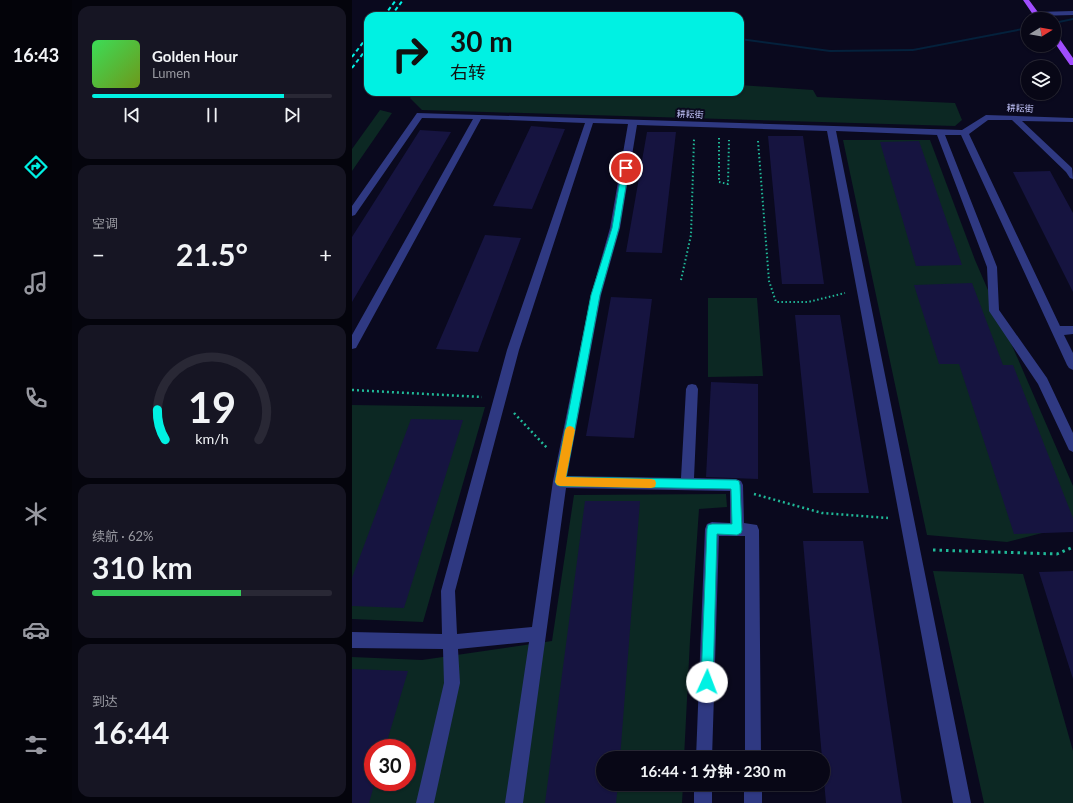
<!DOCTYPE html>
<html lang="zh">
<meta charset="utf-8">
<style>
body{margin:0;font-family:Lato,"Noto Sans SC",sans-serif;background:#161523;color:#f1f3f6;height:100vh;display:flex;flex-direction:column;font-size:15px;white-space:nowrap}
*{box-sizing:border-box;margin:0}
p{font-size:13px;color:#9899a1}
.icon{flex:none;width:22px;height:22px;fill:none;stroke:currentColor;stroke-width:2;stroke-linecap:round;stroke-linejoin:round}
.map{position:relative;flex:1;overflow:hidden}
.side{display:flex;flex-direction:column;gap:6px;padding:6px;background:#04040c;width:280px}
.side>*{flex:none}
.hud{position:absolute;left:12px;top:12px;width:380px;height:84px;border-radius:12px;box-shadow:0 1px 3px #0004,0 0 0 1px #292835;background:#00f1e3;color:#111;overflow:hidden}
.needle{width:26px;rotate:79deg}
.controls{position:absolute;left:669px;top:12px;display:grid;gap:8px}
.controls a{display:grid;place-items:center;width:40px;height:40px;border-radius:50%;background:#080716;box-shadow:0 1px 3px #0004,0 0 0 1px #292835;font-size:20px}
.speed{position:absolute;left:12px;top:739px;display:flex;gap:8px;font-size:20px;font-weight:700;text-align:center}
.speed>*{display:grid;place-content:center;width:52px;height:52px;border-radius:50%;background:#080716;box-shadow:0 1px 3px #0004,0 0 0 1px #292835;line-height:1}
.speed .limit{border:6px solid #d22;background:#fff;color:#111}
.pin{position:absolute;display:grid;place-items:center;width:34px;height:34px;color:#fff;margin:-17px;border:2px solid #fff;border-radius:50%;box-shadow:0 1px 4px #0007}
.me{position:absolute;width:44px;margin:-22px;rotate:2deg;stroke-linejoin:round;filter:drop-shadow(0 0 3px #0008)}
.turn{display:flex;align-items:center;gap:14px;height:84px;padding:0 20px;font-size:18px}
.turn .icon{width:52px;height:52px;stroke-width:2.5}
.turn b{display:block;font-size:28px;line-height:34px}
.big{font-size:30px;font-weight:700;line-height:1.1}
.side .widget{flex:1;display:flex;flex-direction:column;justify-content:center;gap:6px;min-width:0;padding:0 14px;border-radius:12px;background:#161523}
.side .dial{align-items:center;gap:0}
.dial svg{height:104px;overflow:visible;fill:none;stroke:#292835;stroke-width:7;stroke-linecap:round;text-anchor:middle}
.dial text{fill:#f1f3f6;stroke:none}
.song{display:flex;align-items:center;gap:12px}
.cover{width:48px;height:48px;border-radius:6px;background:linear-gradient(135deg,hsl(130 70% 55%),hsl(80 70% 35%))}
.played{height:4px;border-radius:2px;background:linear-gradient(90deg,#00f1e3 80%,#292835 80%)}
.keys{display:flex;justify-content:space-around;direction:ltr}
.heat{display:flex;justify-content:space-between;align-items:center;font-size:22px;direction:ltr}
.charge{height:6px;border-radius:3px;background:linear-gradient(90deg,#34c759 62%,#292835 0)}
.trip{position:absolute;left:244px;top:751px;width:234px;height:40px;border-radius:20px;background:#080716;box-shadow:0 1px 3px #0004,0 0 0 1px #292835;font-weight:700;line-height:40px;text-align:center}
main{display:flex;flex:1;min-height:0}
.tabs{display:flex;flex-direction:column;width:72px;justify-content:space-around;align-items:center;background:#030309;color:#9899a1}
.tabs .icon{width:28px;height:28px}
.tabs .current{color:#00f1e3}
.tabs b{font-size:18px;color:#f1f3f6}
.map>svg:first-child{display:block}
.green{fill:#0c2823;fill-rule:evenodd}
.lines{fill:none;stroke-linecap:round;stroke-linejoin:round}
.stream{fill:#04213c;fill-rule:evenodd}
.building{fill:#161440}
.path-far2{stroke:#20b998;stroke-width:2;stroke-dasharray:1.5 2.5;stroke-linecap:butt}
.path-far1{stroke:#20b998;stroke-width:2.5;stroke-dasharray:2 3;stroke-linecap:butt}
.path{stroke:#20b998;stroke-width:3;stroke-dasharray:2.5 4;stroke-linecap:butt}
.minor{fill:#2f3982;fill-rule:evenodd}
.major{fill:#a04dff;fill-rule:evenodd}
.rail{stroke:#00f1e3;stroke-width:2;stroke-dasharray:4 3;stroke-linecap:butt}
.route{fill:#00f1e3;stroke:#009d94}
.slow{fill:#f59e0b}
.labels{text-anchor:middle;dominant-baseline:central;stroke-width:4;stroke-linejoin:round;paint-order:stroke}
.far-street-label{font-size:9px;fill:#c6c8ff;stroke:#0a091e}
</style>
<main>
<nav class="tabs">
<b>16:43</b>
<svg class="icon current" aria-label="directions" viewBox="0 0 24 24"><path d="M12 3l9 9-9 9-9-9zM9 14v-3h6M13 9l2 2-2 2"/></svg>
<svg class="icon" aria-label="music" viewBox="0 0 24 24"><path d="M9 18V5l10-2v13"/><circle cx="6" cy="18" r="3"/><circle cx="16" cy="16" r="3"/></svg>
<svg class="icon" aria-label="phone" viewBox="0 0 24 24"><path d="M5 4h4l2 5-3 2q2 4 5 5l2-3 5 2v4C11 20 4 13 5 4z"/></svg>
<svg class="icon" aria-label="climate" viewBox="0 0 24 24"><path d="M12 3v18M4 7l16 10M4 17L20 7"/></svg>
<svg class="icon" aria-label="car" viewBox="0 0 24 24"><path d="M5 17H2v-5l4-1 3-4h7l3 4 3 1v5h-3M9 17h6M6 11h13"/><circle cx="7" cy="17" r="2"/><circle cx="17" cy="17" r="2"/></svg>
<svg class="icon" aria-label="filters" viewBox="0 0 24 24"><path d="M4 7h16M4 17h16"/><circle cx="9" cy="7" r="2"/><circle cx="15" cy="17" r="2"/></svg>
</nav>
<section class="side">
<div class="widget">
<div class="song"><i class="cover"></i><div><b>Golden Hour</b><p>Lumen</p></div></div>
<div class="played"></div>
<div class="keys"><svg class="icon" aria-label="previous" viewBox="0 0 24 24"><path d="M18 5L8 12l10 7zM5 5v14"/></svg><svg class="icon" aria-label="pause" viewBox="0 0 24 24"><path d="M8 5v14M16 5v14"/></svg><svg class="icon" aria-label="next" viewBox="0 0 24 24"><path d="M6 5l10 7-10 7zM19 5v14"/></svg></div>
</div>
<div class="widget"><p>空调</p>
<div class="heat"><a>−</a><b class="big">21.5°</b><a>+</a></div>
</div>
<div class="widget dial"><svg viewBox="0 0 100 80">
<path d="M14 69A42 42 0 1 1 86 69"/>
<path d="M14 69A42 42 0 0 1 8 46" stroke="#00f1e3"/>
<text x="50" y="56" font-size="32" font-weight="700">19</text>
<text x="50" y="72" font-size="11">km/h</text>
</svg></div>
<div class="widget"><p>续航 · 62%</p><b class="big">310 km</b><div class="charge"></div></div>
<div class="widget"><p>到达</p><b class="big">16:44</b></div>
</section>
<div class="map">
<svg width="721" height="803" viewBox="0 0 721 803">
<rect width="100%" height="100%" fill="#0a091e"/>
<!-- green -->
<path class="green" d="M388,85L461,90L465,97L603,103L610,120L603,126L70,110L58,98L62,92H388Z
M28,110L40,113L0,171V149Z
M491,140H578L623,260L721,486V525L655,542L575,535Z
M356,298H405L411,376L356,377Z
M0,405L133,407L71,622L0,619Z
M374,494L375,507L347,509L338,640L332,758H251V784H331L330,803H0V657L70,660L200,641L222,495ZM21,748H55V782H21Z
M581,571L671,574L721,751V803H632Z"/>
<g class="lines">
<!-- stream -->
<path class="stream" d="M721,18V20L702,24V22Z
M676,27V29L561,51L478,52L388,40V38L478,50L561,49Z"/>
</g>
<!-- building -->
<path class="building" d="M179,126L213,129L180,209L141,206Z
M68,130L99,132L0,302V237Z
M295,132H324L310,253L274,252Z
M416,136H451L472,284H430Z
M567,141L610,265L564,266L528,142Z
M698,171L721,213V292L661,172Z
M133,235L169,238L126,352L84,349Z
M620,283L651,365H661L721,518V532L662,534L607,364H587L562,285Z
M259,297L300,299L282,438L234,436Z
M443,315H488L517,493H461Z
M359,382L406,384V479L354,477Z
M59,419L111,420L52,608L0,606V578Z
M233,501H288L268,758H251V784H266L264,803H193Z
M451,541H511L550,803H474Z
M721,571V679L687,572Z
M0,669L56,671L33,748H21V782H23L17,803H0Z"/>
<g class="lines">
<!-- path-far2 -->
<path class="path-far2" d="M367,138V182L376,184L377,140
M406,141L417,281L424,302H456L493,293
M329,280L339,235L342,139"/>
<!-- path-far1 -->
<path class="path-far1" d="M0,390L130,397
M162,413L196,449
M402,494L470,513L536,518"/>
<!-- path -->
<path class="path" d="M581,550L705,554L721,547"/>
<!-- minor -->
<path class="minor" d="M721,11V15L685,16L682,14L685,12Z
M65,113L610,130L634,115L721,118V122L670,121L720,168L721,179L718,178L714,172L660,120H636L617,134L708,326H721V334L712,335L721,353V370L717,368L715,365L609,135H593L645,267L647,310L695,378L721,433V452L717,450L686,384L637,311L635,267L585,135L484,131L619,803H601L475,131L285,125L268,228L249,295L215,476L329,478L334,389L336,385L340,384L344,385L346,389L342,478L384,479L389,481L391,485L392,523L405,525L407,530L409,758H393V536H367L360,758H344L353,529L355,524L360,522L378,523V491L214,488L171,803H153L177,642L106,649L108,683L82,803H64L92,683L91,649L0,648V632L90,634L89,591L155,350L233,123L129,119L4,348L0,349V335L121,119L70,118L3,215L0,216V206ZM241,123L276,124L258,228L239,295L201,481L180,627L105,634L103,591L167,350Z
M342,784H360V803H342Z
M392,784H410V803H392Z"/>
<!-- major -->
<path class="major" d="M671,0H677L691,19H684Z
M702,35H705L721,58V65H718L702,42Z"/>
<!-- rail -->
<path class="rail" d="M32,16L44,0
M39,16L51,0
M0,57L16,36
M0,68L16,47"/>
</g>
<!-- route -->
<path class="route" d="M274,165L277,168L267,228L248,295L214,477L384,480L387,481L388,485L390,530L389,533L385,535L365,534L361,682L359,686L355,688L351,686L349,682L355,529L356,525L360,524H380L379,489L208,486L205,485L203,482L239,295L260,228L270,168Z"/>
<!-- slow -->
<path class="slow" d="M218,426L221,427L223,430L214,477L299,479L303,480L304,483L303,487L299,488L208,486L205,485L203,482L213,430L215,427Z"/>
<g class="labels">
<!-- far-street labels -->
<g class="far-street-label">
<text transform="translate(668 108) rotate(2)">耕耘街</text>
<text transform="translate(338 114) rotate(2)">耕耘街</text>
</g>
</g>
</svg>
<div class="controls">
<a><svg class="needle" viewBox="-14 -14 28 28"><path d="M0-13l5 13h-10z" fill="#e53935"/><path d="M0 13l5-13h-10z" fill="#9899a1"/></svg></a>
<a><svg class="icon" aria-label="layers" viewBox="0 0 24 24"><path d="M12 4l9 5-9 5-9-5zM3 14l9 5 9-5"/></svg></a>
</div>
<div class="speed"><div class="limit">30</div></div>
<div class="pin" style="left:274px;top:168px;background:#d93025"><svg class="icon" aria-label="arrive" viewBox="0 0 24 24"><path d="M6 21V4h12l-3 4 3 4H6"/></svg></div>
<svg class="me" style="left:355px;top:682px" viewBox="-20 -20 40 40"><circle r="19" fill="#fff"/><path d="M0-13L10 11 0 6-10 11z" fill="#00f1e3"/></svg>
<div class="trip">16:44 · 1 分钟 · 230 m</div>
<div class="hud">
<div class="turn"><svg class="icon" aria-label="right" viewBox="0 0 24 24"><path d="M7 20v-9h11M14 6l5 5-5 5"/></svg><div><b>30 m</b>右转</div></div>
</div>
</div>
</main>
